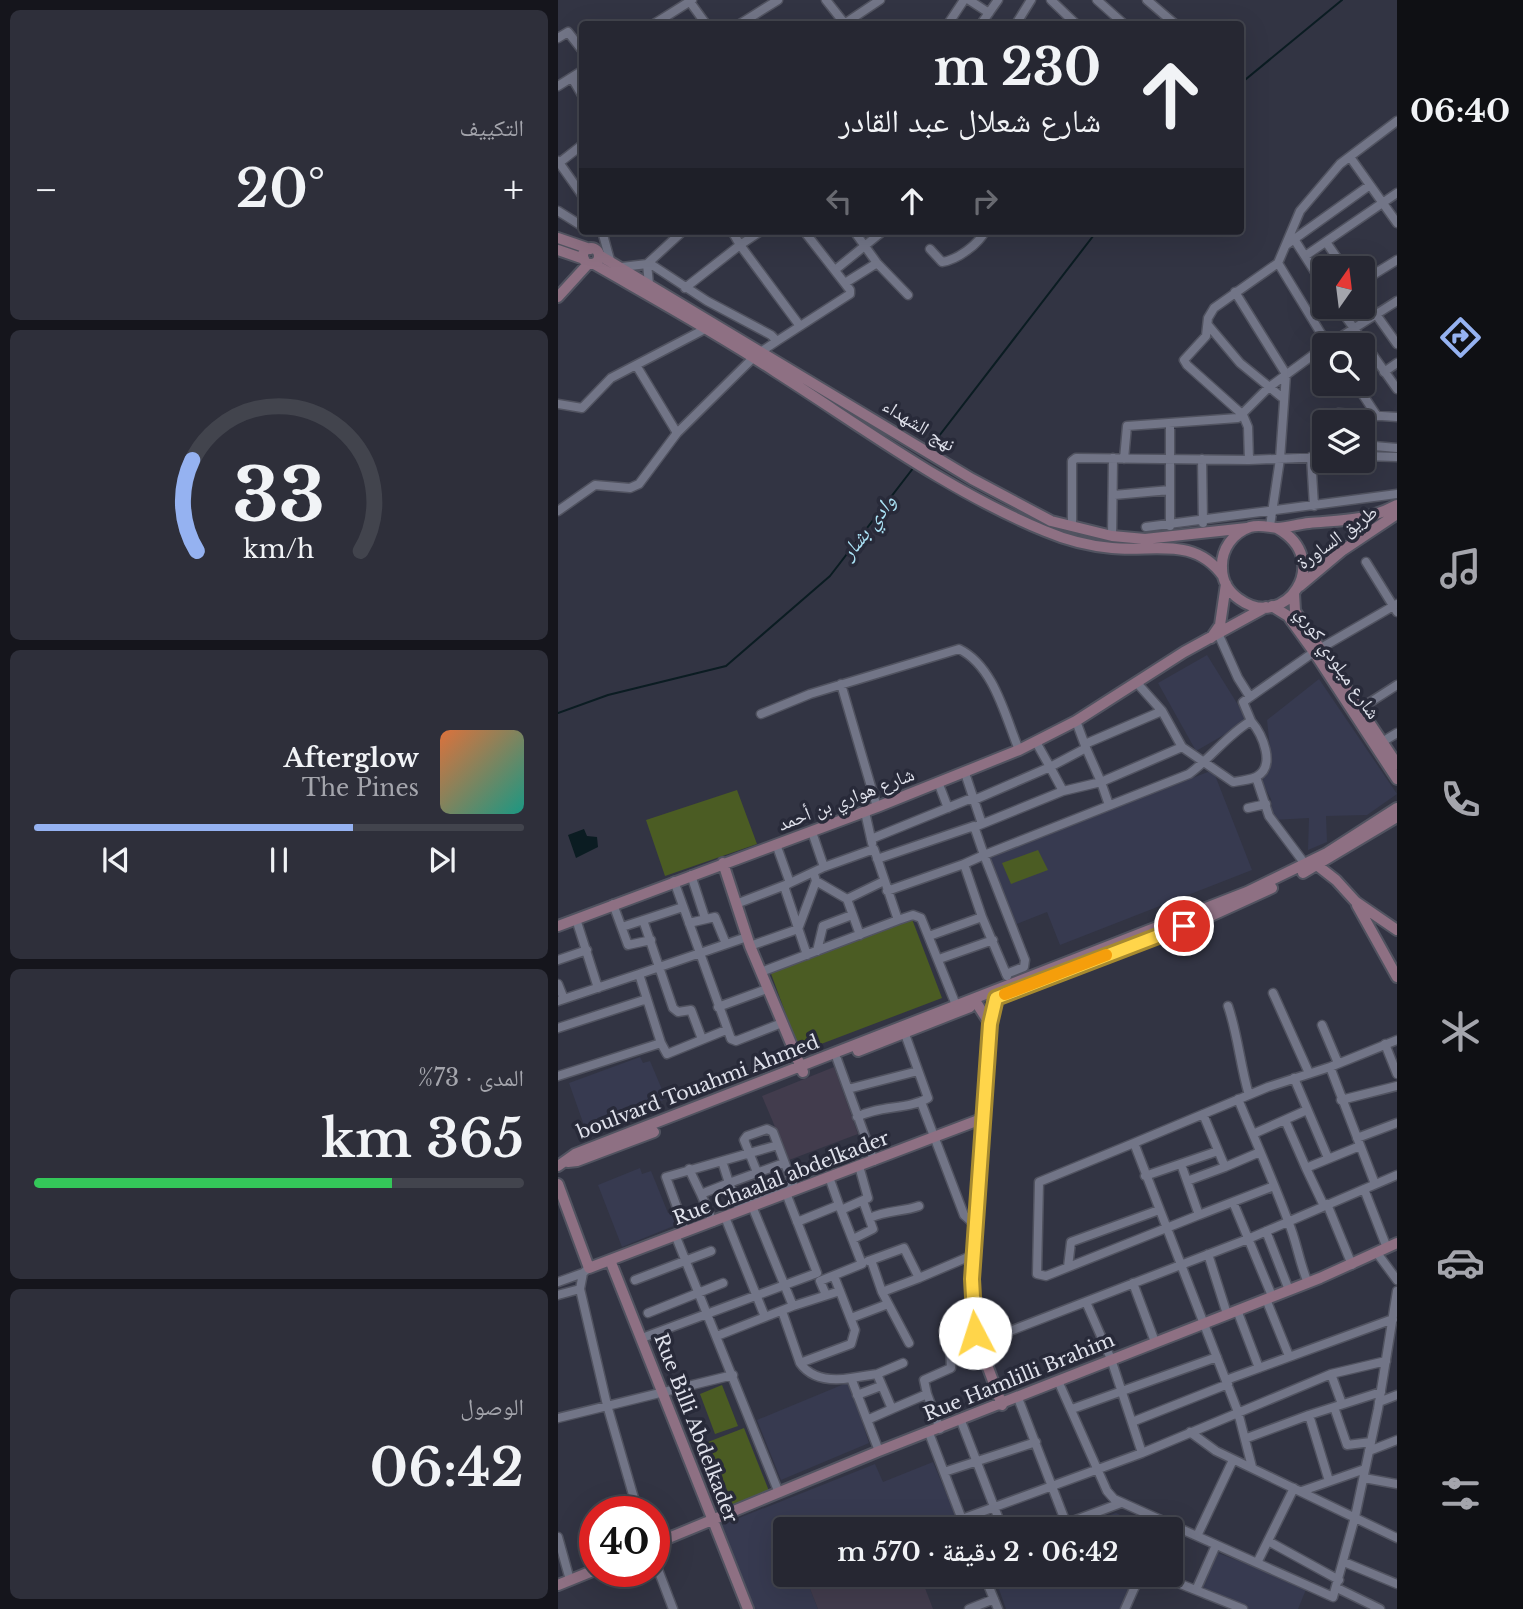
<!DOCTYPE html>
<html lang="ar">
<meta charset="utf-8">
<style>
body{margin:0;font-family:"Libre Baskerville","Noto Naskh Arabic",serif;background:#2e2f3a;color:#f1f3f6;direction:rtl;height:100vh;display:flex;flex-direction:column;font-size:26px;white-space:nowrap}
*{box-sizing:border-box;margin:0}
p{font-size:23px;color:#a4a5ac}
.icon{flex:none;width:38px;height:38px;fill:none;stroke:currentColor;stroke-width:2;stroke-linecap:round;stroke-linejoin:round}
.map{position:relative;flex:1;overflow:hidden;direction:ltr}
.side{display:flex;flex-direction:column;gap:10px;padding:10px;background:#15151c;width:558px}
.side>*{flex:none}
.hud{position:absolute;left:21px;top:21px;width:665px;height:214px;border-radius:7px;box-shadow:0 7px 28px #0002,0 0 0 2px #42444d;direction:rtl;background:#262732;color:#f1f3f6;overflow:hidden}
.needle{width:46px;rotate:14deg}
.tools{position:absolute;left:754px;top:256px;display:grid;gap:14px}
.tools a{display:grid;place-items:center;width:63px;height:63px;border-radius:7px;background:#262732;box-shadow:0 7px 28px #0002,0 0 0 2px #42444d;font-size:35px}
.speed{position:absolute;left:21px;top:1496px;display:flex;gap:14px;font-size:35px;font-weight:700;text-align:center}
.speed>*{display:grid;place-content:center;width:91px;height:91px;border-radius:50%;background:#262732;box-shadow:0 7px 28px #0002,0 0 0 2px #42444d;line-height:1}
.speed .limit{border:10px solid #d22;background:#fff;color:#111}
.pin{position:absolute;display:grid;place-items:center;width:60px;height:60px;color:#fff;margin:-30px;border:4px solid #fff;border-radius:50%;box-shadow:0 2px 7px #0007}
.me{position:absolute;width:77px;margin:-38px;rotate:355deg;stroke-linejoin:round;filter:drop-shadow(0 0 5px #0008)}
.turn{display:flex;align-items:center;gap:24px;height:147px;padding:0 28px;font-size:32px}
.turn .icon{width:91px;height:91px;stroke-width:2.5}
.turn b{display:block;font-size:49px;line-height:60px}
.lanes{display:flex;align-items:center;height:66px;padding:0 28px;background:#0003;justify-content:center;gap:35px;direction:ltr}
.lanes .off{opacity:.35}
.big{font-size:52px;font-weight:600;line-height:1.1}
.side .tile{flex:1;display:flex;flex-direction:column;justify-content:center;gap:10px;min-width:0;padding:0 24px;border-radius:10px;background:#2e2f3a}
.side .dial{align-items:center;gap:0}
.dial svg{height:182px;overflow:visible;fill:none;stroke:#42444d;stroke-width:7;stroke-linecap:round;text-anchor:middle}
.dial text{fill:#f1f3f6;stroke:none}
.song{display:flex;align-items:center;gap:21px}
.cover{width:84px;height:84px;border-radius:10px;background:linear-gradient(135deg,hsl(20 70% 55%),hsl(170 70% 35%))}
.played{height:7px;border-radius:4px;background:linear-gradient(90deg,#95b2f1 65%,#42444d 65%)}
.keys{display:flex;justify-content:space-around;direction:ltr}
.heat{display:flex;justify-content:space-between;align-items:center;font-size:38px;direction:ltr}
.charge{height:10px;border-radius:5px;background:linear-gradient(90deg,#34c759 73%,#42444d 0)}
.trip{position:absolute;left:215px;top:1517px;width:410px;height:70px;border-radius:7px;background:#262732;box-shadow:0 7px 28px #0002,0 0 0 2px #42444d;font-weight:600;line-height:70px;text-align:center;direction:rtl}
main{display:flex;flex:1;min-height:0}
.tabs{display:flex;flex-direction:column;width:126px;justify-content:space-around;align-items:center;background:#0f1014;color:#a4a5ac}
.tabs .icon{width:49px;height:49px}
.tabs .on{color:#95b2f1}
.tabs b{font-size:32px;color:#f1f3f6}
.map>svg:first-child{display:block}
.built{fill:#373a50}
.medical{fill:#423c4d}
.green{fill:#4b5c23}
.water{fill:#0b1c22}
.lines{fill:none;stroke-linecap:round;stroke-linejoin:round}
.stream{stroke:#0b1c22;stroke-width:2}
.street-casing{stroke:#515360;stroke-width:11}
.secondary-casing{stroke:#515360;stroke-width:14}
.street{stroke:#727587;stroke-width:8}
.secondary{stroke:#8e7083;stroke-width:10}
.route-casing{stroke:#a68a30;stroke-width:18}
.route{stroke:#ffd54a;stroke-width:12}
.slow{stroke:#f59e0b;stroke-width:12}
.labels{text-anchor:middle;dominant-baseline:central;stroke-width:7;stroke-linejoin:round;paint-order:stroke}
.street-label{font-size:19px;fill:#e0e2ec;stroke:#282a39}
.water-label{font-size:21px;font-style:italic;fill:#abe3f6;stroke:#282a39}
</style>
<main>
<nav class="tabs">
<b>06:40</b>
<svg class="icon on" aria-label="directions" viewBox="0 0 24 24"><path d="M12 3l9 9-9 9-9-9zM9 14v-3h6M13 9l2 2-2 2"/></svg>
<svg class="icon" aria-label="music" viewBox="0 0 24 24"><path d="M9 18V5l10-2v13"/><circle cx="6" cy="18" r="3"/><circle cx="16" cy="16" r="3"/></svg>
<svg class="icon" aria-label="phone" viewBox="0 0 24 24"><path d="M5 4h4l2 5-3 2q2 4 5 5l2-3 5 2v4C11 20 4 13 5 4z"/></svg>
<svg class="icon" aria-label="climate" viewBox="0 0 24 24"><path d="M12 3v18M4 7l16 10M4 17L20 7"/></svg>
<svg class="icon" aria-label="car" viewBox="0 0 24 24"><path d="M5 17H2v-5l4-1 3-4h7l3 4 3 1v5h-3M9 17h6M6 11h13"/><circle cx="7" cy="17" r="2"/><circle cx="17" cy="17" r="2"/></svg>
<svg class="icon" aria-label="filters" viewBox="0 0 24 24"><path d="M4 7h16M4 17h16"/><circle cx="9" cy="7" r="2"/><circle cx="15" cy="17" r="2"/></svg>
</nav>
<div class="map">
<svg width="839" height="1609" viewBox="0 0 839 1609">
<rect width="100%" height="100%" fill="#323443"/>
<!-- built -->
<path class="built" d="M649,655L690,721L638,751L600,683Z
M761,679L839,794L809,815L768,816L769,842L750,850L751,818L715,820L713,799L704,782L713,758L709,720Z
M655,770L694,870L502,945L489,912L456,925L430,857Z
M82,1057L85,1063L92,1061L108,1099L28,1131L11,1083Z
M82,1168L84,1174L93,1171L110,1213L113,1212L118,1225L64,1247L40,1185Z
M291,1382L311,1443L223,1480L199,1420Z
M375,1462L399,1519L373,1529L228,1530V1575H263L249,1581L260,1609H197L161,1526L317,1464L325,1482Z
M558,1513L590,1529H512Z
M660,1553L749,1587L740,1609H691L644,1588Z
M436,1575H581L565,1609H448Z"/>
<!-- medical -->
<path class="medical" d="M276,1067L300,1134L231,1160L204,1096Z
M265,1575H362L375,1609H260L249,1581Z"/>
<!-- green -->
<path class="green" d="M179,790L199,844L107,876L88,820Z
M480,850L490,870L453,884L444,863Z
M354,919L384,998L242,1052L212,971Z
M164,1385L180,1426L157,1434L142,1394Z
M186,1428L211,1491L175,1505L150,1442Z"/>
<!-- water -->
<path class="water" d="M26,829L29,836L39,837L40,847L18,858L10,835Z"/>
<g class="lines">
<!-- stream -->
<path class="stream" d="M682,84L784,0
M371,449L539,231
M0,713L50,695L168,666L272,576L356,467"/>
<!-- street casing -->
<g class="street-casing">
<path id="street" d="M268,0L287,24
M411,0L431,13
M493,0L518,24
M539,0L566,24
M589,0L617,24
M132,2L148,24
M96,24L134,0
M182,24L220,0
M286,24L322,0
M390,24L406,0
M423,24L440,0
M458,24L473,0
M0,38L10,32L24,50
M14,78L24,95
M0,86L24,71
M792,157L839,223
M0,161L24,195
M1,163L24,145
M0,211L24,226
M44,231L52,260
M203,231L182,245L242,326
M296,231L319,263L350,295
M736,239L766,286
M768,242L786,268
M728,245L812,185
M372,249L384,262C399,260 421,244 427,231
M747,256L839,193
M91,263L149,301L213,335L219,341L204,351
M89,264L91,284
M64,267L89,264L125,231
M277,270L325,231
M805,281L839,260
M287,283L319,263
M127,288L182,245L174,231
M677,292L728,374L722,459L712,526
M805,296L839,344
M780,306L839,389
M650,325L682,363L726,399
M219,341L292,294V290L246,231
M770,345L720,263L742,211L782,164L839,121
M770,345L839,301
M78,365L119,433L195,358
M826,372L839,363
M797,383L819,416
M0,404L24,408L53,378L147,329
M771,422L780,413L839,417
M612,423V526
M805,445L839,448
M805,456L839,457
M753,457L756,506
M566,459L569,426L680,418L710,388L766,347
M644,459L645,523
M691,460L690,427L685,415L629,365L626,360L648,336L650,318L656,308L720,263
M556,495L612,490
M0,511L37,485L72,488L81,484L119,433
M514,526V461L518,458L691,460L766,457
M588,527L839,494
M554,536L555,458
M808,562L839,612
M659,631L680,678L692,697
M283,684L319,807
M800,710L839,685
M203,714L252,694L401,649C436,666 447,716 461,750
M693,721L685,702L756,652L839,604
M824,742L839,733
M527,744L604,711
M407,773L416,800L492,767L478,742
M698,777L711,816L747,864
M380,782L390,808
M505,791L543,782L528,748
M551,805L543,782L624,747
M690,808L708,804
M307,812L314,843
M424,824L505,791L492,767L528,748L518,721
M313,839L409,800H416L424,824L419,826
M218,844L232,883L266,867L254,832
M319,859L416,826L426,855L631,774C653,758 670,734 693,721C704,734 719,766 698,777C691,780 682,781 675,782L624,747L604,711L579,683
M266,867L316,849L340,920L355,915L363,918L398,1005
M133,875L147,918
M116,881L173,1039L178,1041L224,1023
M258,881L289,899L302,935
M226,886L249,955
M329,891L406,864
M289,899L326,881
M55,904L70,945L93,940
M178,904L230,884
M424,917L406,864L426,855L467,960L466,967L448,974
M18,919L40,988
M85,920L115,1008L120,1012L133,1010L144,1039
M131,923L157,917L168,944
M64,927L125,907
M371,936L424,917L449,976
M192,946L240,929L258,881L256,874
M259,951L265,926L294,915
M381,959L435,940
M0,960L29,950
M203,972L340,920
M81,974L189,937
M0,984L6,999
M715,993L751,1073
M0,1001L81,974L103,1043L0,1076
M670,1006C680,1035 682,1065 691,1095
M160,1007L209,989
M764,1025L780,1063
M0,1028L89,999
M103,1043L109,1054L168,1030
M827,1044L839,1074
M279,1059L316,1161
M736,1078L770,1158
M290,1089L360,1071
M680,1099C697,1140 715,1180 730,1221C739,1242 741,1262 750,1283
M783,1100L839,1086
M363,1102L406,1215L418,1226
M645,1114L667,1167L702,1152
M299,1117C322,1105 350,1110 370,1098L347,1034
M727,1120L748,1168
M695,1134L749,1110
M799,1138L839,1123
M576,1143L481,1182L479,1274L488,1276L641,1215L629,1181
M623,1164L629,1181L667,1167
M131,1169L143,1194L171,1183L164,1161
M587,1176L660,1151
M817,1184L772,1067L839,1040
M806,1189L829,1248
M207,1192L186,1140L189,1136L209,1129L215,1132L237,1190
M143,1194L155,1222
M675,1202L714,1296
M179,1204L234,1182
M769,1204L794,1265
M194,1206L235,1306L282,1291
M766,1206L748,1168L802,1146
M182,1211L171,1183L226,1163
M641,1215L716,1186
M167,1217L207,1317
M312,1218C329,1210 344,1212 361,1206
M239,1222L281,1205L271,1177
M708,1231L731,1290
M128,1232L108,1177L220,1145
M118,1237L221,1493
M295,1239L315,1229L305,1201
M819,1253L839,1280
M650,1254L669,1314
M313,1260L346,1248L361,1278L324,1292
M310,1261L313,1260L324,1292L351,1343
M510,1267L513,1242L601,1210
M361,1278L415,1255
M77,1280L153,1251
M0,1282L25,1273
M575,1283L597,1342
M22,1289L49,1405L80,1512
M0,1295L22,1289L25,1273L31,1268
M268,1295L262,1281L304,1264L283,1210L310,1198L301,1166
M708,1299L731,1356
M528,1302L553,1359L584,1453
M679,1310L701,1368
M224,1311L242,1363L293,1344L297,1330L276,1276
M90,1313L165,1283
M293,1318L330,1304
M159,1336L235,1306
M84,1338L259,1273L228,1193
M421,1343L690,1239L839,1175
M242,1363C254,1380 274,1381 293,1378L321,1451
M319,1374L345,1363
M293,1378L319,1374L334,1409L309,1420
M668,1380L835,1319
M501,1383L549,1491L556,1499L775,1597L797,1517L820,1409L839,1291
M369,1394L366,1380L393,1368L392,1343L417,1333
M299,1395L323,1386
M460,1398L508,1523
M821,1402L839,1395
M784,1404L773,1374L828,1361
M776,1407L789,1445L813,1442
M334,1409L369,1394L382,1429
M514,1409L659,1357
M0,1418L175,1375
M403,1421L445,1530
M574,1422L670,1384
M632,1432L658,1451L839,1538
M371,1433L408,1530
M689,1438L751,1415
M811,1451L839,1440
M694,1467L680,1412L576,1143L710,1087L772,1067
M386,1472L478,1442
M806,1478L839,1484
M771,1481L751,1415L823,1392
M744,1491L807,1469
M404,1519L584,1453L773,1374
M491,1530L563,1503
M639,1536L675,1460
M0,1537L12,1580
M710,1541L781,1580
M96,1559L115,1609
M786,1562L839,1584
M699,1563L736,1488
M426,1575L440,1609
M600,1575L685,1609
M779,1588L822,1609
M638,1590L658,1545
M411,1609L436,1599
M567,1609L582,1575"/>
</g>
<!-- secondary casing -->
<g class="secondary-casing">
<path id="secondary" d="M0,238L32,249
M25 256a8 8 0 1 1 16 0a8 8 0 1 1-16 0Z
M0,250L26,259
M41,255L414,479L493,521L554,536L587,539L689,528
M36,264C97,299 159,333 218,372C306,428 390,491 487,531C508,540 532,546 554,548C597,552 636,536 665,576
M0,297L30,264
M719,528C777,560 727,633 681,599C671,592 664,581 664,568C663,549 675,533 692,527C702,524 709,527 719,528C729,528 740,524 751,523C782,520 810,521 839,505
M742,586L785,550L839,514
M736,593L737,611L839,764
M714,606L730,616L756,652L839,779
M653,638L662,625L668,584
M755,862L778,880L798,902L839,930
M165,863L192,946L245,1072
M745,873L839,817
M799,905L839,977
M0,926L319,807L461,750L518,721L626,652L708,607
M574,945L655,915L714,888
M436,992L438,998L432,1024L414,1301L417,1333L444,1405
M416,999L432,1024
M300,1051L412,1007
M10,1162L19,1161L96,1132
M0,1166L17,1154L689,892L769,853L839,808
M0,1184L31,1268L426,1118
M52,1260L190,1609
M96,1544L321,1451L762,1278L839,1243
M0,1585L37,1570"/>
</g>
<!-- street -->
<use href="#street" class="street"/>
<!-- secondary -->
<use href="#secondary" class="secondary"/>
</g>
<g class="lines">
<!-- route casing -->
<g class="route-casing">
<path id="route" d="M417,1333L414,1279L432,1024L438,998L626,926"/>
</g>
<!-- route -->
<use href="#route" class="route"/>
<!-- slow -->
<path class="slow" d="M447,994L548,955"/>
</g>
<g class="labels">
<!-- street labels -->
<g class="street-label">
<text transform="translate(361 425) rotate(32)">نهج الشهداء</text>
<text transform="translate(779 537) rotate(-36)">طريق الساورة</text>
<text transform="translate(780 663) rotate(55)">شارع ميلودي كوري</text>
<text transform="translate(288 799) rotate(-21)">شارع هواري بن أحمد</text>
<text transform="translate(140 1087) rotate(-21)">boulvard Touahmi Ahmed</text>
<text transform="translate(223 1178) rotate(-21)">Rue Chaalal abdelkader</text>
<text transform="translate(461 1377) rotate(-22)">Rue Hamlilli Brahim</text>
<text transform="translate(138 1428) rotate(69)">Rue Billi Abdelkader</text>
</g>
<!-- water labels -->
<g class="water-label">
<text transform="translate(310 527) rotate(-52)">وادي بشار</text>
</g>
</g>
</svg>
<div class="tools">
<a><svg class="needle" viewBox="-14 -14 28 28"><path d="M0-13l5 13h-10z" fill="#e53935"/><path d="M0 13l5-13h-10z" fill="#a4a5ac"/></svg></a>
<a><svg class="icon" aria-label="search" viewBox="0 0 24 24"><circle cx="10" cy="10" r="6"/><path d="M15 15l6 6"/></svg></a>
<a><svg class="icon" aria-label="layers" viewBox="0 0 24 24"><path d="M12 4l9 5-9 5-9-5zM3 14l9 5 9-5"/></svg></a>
</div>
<div class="speed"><div class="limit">40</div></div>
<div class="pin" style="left:626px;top:926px;background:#d93025"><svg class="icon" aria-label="arrive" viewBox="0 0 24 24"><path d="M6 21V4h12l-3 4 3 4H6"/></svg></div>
<svg class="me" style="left:417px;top:1333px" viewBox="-20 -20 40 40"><circle r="19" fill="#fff"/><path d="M0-13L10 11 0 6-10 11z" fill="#ffd54a"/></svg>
<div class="trip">06:42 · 2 دقيقة · 570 m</div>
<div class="hud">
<div class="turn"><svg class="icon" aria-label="ahead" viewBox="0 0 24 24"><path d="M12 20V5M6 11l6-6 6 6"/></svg><div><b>230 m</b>شارع شعلال عبد القادر</div></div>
<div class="lanes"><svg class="icon off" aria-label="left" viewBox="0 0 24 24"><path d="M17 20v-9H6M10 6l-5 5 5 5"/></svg><svg class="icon" aria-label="ahead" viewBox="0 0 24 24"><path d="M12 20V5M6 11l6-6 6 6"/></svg><svg class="icon off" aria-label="right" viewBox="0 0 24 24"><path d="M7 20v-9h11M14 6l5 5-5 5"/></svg></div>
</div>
</div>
<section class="side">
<div class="tile"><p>التكييف</p>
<div class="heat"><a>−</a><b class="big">20°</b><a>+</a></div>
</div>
<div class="tile dial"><svg viewBox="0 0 100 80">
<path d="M14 69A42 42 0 1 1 86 69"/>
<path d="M14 69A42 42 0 0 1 12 29" stroke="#95b2f1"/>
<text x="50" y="56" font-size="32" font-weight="700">33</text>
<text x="50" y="72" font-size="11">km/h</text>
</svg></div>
<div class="tile">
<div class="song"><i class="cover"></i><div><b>Afterglow</b><p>The Pines</p></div></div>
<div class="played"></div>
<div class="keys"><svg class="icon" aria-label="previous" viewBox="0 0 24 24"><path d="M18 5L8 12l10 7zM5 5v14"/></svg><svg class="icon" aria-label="pause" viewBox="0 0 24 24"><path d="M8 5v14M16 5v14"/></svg><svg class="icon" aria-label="next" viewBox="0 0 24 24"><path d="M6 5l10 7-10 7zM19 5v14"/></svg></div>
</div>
<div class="tile"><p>المدى · 73%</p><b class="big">365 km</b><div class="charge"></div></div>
<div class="tile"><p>الوصول</p><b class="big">06:42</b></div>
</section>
</main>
